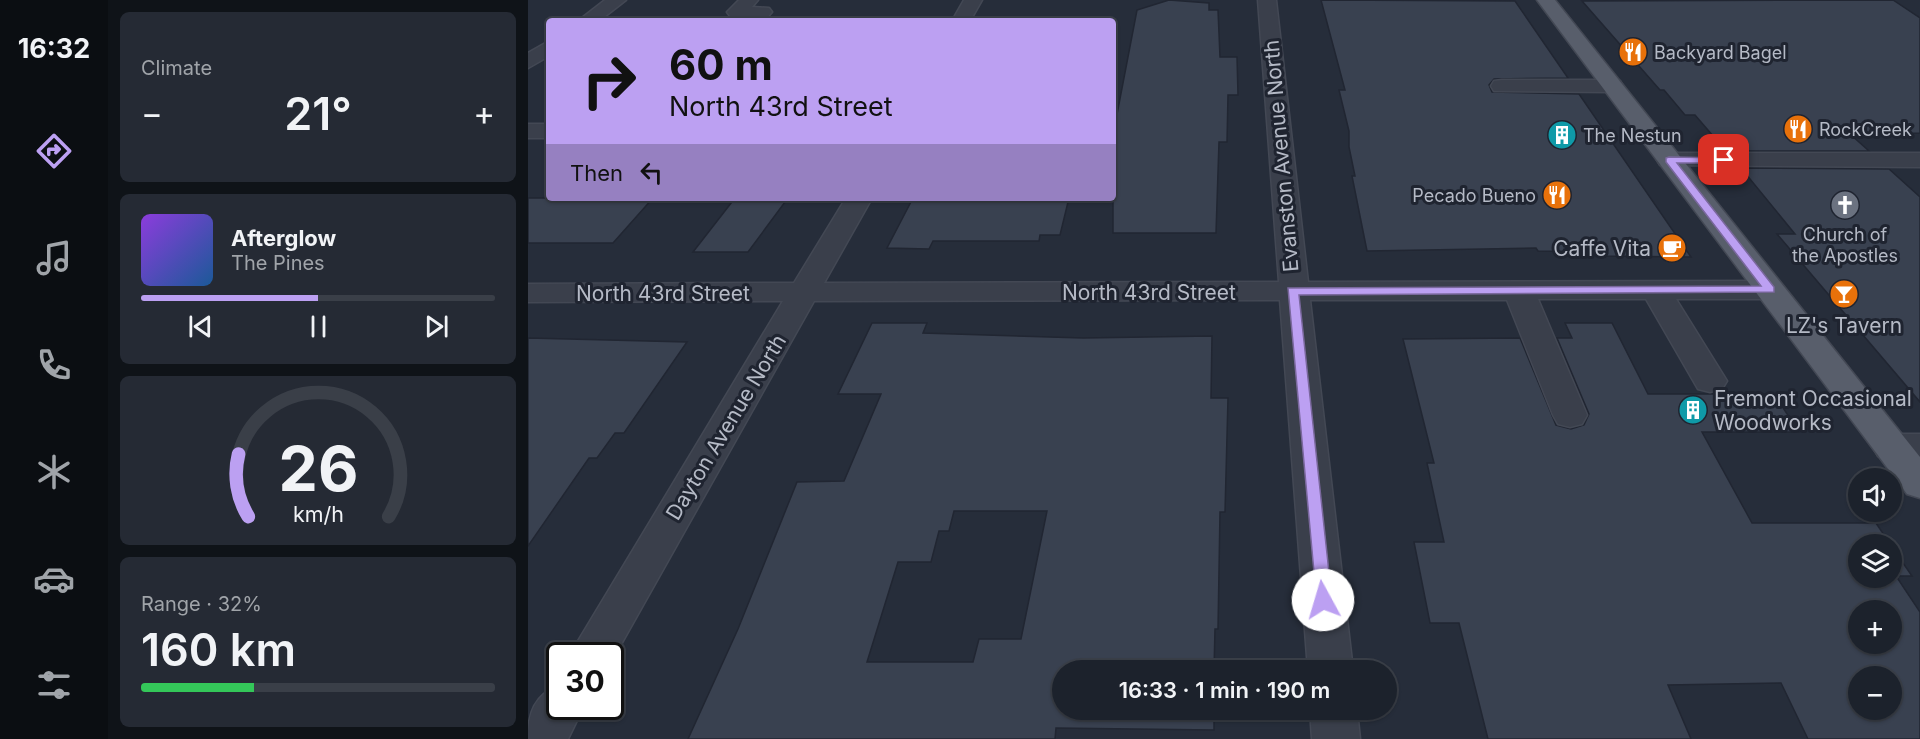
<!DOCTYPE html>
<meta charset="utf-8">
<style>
body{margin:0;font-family:Inter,sans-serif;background:#252a34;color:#f1f3f6;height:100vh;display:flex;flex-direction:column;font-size:22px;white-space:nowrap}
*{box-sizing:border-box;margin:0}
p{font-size:20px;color:#a0a4a9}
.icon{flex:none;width:33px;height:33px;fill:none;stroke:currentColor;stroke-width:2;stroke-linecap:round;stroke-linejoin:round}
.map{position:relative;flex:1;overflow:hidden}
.details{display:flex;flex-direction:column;gap:12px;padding:12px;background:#0f1318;width:420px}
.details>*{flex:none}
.hud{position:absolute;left:18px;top:18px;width:570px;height:183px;border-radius:6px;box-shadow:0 2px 4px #0004,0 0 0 2px #3a3f48;background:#bca0f2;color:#111;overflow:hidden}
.controls{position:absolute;left:1320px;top:468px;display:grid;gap:12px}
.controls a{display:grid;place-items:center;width:54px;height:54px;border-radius:50%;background:#1c222c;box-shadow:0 2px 4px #0004,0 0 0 2px #3a3f48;font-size:30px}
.speed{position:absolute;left:18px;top:642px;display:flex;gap:12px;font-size:30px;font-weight:700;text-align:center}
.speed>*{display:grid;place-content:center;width:78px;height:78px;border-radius:50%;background:#1c222c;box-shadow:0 2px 4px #0004,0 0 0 2px #3a3f48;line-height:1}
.speed .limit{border:3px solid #111;border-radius:9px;background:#fff;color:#111}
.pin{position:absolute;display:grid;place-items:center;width:51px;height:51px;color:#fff;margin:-26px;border-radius:12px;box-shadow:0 3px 9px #0006}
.me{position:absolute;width:66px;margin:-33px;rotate:354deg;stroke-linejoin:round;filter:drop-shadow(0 0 4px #0008)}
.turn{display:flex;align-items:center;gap:21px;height:126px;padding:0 24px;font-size:27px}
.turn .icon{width:78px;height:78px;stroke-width:2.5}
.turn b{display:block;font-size:42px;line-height:51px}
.then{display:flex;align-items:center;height:57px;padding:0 24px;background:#0003;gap:12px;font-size:22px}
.big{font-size:45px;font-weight:600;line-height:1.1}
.details .tile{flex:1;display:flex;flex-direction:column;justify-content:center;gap:9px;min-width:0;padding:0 21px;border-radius:9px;background:#252a34}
.details .dial{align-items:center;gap:0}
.dial svg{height:156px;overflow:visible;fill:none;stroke:#3a3f48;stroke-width:7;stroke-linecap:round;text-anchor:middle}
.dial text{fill:#f1f3f6;stroke:none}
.song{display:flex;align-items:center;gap:18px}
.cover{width:72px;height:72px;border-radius:9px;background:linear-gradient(135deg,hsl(270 70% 55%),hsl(210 70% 35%))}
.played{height:6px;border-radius:3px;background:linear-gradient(90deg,#bca0f2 50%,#3a3f48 50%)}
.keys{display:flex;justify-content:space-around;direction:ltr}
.heat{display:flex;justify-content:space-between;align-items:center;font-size:33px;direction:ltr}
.charge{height:9px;border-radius:4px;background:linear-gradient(90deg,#34c759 32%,#3a3f48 0)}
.trip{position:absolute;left:524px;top:660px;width:345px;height:60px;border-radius:30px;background:#1c222c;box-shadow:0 2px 4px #0004,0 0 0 2px #3a3f48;font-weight:600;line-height:60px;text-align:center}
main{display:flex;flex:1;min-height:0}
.menu{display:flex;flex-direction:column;width:108px;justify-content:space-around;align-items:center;background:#0b0e12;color:#a0a4a9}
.menu .icon{width:42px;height:42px}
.menu .on{color:#bca0f2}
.menu b{font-size:27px;color:#f1f3f6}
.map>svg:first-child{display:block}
.building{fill:#394150;stroke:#212632;stroke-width:1.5;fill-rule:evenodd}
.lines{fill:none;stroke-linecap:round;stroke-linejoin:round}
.minor-casing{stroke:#434854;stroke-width:3}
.major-casing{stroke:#434854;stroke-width:3}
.minor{fill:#3a3f4b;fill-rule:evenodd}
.major{fill:#585e6b;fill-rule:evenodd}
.route{fill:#bca0f2;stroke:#7a689d;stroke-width:1.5}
.labels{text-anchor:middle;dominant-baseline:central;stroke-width:6;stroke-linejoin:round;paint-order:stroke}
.far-poi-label{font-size:18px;fill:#b5bac6;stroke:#1f2430;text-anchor:start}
.street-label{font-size:21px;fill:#b5bac6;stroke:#1f2430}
.poi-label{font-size:21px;fill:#b5bac6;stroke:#1f2430;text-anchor:end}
</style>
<main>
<nav class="menu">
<b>16:32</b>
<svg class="icon on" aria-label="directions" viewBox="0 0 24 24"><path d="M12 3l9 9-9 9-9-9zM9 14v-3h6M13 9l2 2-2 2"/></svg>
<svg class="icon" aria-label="music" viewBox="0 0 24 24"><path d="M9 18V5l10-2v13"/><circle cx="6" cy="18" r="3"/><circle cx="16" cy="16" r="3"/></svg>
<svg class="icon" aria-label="phone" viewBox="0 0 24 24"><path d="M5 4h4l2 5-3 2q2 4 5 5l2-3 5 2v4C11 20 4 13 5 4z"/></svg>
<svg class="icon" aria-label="climate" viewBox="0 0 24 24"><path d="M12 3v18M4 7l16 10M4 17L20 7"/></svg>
<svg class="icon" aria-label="car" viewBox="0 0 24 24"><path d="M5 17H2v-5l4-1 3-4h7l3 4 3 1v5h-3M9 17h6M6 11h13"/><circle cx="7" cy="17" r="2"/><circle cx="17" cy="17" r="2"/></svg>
<svg class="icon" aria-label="filters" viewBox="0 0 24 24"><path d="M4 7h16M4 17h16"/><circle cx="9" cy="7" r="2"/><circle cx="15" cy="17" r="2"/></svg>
</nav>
<section class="details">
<div class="tile"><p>Climate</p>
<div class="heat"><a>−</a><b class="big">21°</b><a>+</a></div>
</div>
<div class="tile">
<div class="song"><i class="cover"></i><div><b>Afterglow</b><p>The Pines</p></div></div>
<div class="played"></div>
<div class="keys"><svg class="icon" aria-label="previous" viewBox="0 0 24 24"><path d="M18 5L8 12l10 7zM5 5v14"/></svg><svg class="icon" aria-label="pause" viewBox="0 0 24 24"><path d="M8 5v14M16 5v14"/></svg><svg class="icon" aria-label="next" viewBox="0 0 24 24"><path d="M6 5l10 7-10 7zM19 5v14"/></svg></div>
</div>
<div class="tile dial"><svg viewBox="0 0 100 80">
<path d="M14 69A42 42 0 1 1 86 69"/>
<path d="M14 69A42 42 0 0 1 9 37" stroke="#bca0f2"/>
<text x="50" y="56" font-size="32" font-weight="700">26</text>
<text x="50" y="72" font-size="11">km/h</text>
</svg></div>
<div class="tile"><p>Range · 32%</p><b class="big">160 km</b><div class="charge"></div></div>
</section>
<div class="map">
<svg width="1392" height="739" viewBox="0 0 1392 739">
<rect width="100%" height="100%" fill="#262d3a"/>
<!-- building -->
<path class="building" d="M641,0L681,3V10H690L692,57H709L710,95H700L699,142H691L688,233H585V135L609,10Z
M793,0L987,1L1040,78L966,79L961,85L964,92L1051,94L1163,257L1071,256L1069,252L1010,251L1008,248L839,251L824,176H827L821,147V131L811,90H817Z
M1365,0L1392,18V133L1322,134L1341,151H1198L1167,115H1157L1136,90H1132L1054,1Z
M1213,168L1361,169L1392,197V402L1249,234H1267Z
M0,198H125L85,243H0Z
M207,198H260L220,252H165Z
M385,198H541L532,235H512L511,241H405L401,249L359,248Z
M344,323H399L395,333L555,338L684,336L683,398H700L697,512H692L690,629H687L686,670H534V710H686V730L528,728L527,739H160L210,629L269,482L316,481L353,394H310ZM426,511H519L493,639H451L445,662H339L370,562H403L411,531H421Z
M1037,323H1084L1120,394H1236L1248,397L1271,432H1174L1224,523H1348L1362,544H1330V578H1364V547L1384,576H1368L1392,612V739H1280L1253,683L1140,685L1163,739H960L931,623H902L886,542H916L899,463H906L875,339L992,338L1028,425L1043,429L1056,425L1061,414L1029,338H1044ZM1330,610H1364V644H1330ZM1330,676H1364V710H1330Z
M0,338L159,342L96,433H87L69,458H61L0,546Z"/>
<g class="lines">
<!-- minor casing -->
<g class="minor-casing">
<path id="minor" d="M77,0H98L71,21H50Z
M211,0H230L224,7L241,8L244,12L236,21H217L219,17L202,16L199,12Z
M436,0H454L442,21H424Z
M730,0H748L780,282L1242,281L1253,284L1257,290L1253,296L1242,299H1148L1199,381L1194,389L1182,392L1170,389L1118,299H1010L1059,415L1054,424L1042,427L1030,424L1025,415L979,300H782L825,670H780L752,300L286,301L82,664V656H41L255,301L0,302V284L266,283L318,198H344L296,283L751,282Z
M21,41V56L0,68V53Z
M974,80H1084L1092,81L1095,86L1092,91L1084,92L966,91L963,86L966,81Z
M0,124H21V138H0Z
M1141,153H1392V167L1132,165L1129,160L1132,155Z
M1363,434H1392V460H1363L1350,456L1345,447L1350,438Z
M32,685V706H56L40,739H0C0,713 6,695 32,685Z
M782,710H829L832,739H784Z"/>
</g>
<!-- major casing -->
<g class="major-casing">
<path id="major" d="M1009,0H1027L1392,457V498L1379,494Z"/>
</g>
<!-- minor -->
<use href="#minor" class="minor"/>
<!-- major -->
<use href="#major" class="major"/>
</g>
<!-- route -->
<path class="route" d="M1141,157L1199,158V162L1196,163H1149L1246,287V292L771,295L804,600L801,605L795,607L789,605L760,288L1233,286L1138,162V158Z"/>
<!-- icons -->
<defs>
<g id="restaurant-disc" transform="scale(1.5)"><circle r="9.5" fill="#e8710a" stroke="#1f2430"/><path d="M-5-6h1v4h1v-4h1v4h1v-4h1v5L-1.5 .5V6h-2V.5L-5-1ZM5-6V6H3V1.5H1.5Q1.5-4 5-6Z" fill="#fff"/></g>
<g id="building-disc" transform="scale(1.5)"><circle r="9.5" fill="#0f9aa8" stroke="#1f2430"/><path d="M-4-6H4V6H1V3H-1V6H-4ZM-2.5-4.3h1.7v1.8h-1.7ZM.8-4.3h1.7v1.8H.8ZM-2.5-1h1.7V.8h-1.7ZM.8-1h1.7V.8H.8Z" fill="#fff"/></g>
<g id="church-disc" transform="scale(1.5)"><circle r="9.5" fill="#6b7280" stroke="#1f2430"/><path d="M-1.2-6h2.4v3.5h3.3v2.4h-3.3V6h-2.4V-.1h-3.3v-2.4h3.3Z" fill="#fff"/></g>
<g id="cafe-disc" transform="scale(1.5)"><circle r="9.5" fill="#e8710a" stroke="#1f2430"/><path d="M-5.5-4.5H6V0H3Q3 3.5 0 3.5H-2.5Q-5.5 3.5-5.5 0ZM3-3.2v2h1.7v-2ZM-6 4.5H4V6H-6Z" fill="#fff"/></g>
<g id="bar-disc" transform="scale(1.5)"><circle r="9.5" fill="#e8710a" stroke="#1f2430"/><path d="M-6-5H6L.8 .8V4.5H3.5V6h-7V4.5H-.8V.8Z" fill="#fff"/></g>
</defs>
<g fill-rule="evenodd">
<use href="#restaurant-disc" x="1105" y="52"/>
<use href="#restaurant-disc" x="1270" y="129"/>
<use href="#building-disc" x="1034" y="135"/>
<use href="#restaurant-disc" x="1029" y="195"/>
<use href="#church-disc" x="1317" y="205"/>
<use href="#cafe-disc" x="1144" y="248"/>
<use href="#bar-disc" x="1316" y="294"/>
<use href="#building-disc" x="1165" y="410"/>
</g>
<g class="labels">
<!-- far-poi labels -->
<g class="far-poi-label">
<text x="1126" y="52">Backyard Bagel</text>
<text x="1291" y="129">RockCreek</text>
<text x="1055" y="135">The Nestun</text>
<text x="1008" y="195" text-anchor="end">Pecado Bueno</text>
<text x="1317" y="234" text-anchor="middle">Church of<tspan x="1317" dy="21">the Apostles</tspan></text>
</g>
<!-- street labels -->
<g class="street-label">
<text transform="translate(753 156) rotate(-95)">Evanston Avenue North</text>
<text x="621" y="292">North 43rd Street</text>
<text x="135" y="293">North 43rd Street</text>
<text transform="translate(198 427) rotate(-59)">Dayton Avenue North</text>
</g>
<!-- poi labels -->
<g class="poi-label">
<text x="1123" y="248">Caffe Vita</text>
<text x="1316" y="325" text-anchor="middle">LZ's Tavern</text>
<text x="1186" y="398" text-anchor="start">Fremont Occasional<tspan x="1186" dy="24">Woodworks</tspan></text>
</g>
</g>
</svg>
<div class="controls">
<a><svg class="icon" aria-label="sound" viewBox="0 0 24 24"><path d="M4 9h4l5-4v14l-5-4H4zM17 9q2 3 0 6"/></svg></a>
<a><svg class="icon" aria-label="layers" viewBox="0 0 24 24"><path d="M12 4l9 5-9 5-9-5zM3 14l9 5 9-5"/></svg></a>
<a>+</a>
<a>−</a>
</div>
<div class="speed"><div class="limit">30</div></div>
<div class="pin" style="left:1196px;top:160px;background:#d93025"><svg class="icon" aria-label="arrive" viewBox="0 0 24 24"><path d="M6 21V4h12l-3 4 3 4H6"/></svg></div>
<svg class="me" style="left:795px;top:600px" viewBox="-20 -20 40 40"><circle r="19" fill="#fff"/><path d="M0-13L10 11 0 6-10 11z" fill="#bca0f2"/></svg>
<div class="trip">16:33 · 1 min · 190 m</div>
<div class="hud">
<div class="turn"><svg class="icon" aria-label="right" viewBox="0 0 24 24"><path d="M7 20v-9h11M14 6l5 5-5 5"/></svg><div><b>60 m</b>North 43rd Street</div></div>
<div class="then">Then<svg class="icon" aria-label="left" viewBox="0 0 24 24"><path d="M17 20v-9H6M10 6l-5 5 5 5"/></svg></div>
</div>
</div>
</main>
